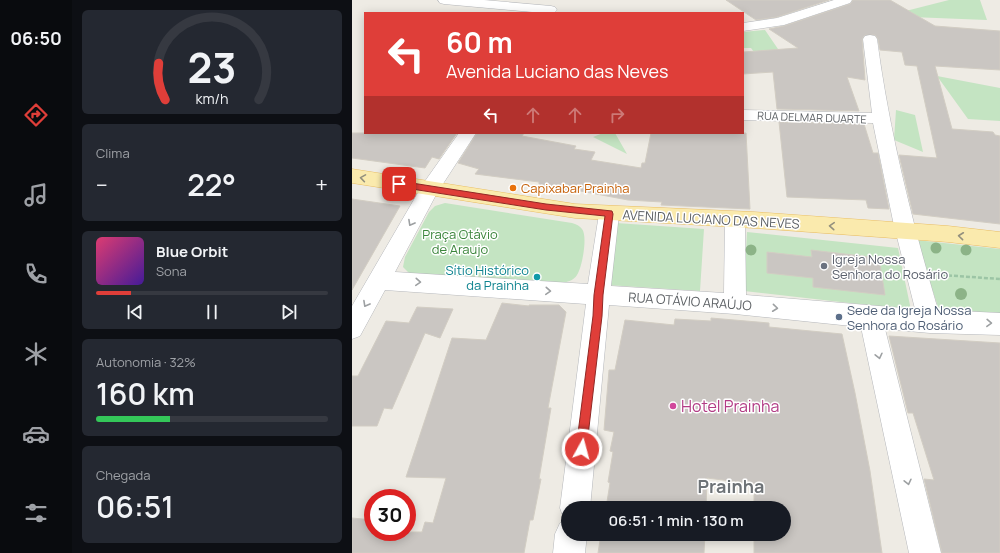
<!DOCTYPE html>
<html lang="pt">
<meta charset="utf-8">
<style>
body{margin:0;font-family:Manrope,sans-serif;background:#242831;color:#f1f3f6;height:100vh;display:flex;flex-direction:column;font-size:15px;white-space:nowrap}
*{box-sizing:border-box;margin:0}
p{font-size:13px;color:#9ea1a6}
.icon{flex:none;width:22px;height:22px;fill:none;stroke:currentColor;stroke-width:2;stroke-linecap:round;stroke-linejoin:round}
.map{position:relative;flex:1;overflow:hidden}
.panel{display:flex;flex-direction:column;gap:10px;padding:10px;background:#0d0f14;width:280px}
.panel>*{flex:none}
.top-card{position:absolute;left:12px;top:12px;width:380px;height:122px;border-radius:0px;box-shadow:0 2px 10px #0003;background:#df3e39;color:#fff;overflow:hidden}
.speed{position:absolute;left:12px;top:489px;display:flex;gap:8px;font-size:20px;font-weight:700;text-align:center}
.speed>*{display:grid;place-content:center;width:52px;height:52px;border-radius:50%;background:#171b24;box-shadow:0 2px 10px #0003;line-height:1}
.speed .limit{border:6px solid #d22;background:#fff;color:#111}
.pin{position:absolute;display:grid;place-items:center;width:34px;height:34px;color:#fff;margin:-17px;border-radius:8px;box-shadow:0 2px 6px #0006}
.me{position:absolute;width:44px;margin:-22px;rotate:7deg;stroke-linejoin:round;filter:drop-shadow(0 0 3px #0008)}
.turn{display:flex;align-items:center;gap:14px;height:84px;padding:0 16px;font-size:18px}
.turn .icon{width:52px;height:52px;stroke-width:2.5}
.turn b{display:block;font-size:28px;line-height:34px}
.lanes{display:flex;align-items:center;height:38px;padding:0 16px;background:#0003;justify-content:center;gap:20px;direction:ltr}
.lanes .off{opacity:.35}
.big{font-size:30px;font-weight:600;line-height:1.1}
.panel .widget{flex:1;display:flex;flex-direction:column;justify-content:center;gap:6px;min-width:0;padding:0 14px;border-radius:6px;background:#242831}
.panel .dial{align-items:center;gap:0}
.dial svg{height:104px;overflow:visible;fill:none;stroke:#363941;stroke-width:7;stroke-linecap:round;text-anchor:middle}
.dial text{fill:#f1f3f6;stroke:none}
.song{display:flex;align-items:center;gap:12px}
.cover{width:48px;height:48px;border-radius:6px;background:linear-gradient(135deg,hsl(340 70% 55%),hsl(260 70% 35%))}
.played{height:4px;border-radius:2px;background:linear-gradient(90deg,#df3e39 15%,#363941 15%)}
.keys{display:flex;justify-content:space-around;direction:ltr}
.heat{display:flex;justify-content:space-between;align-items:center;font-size:22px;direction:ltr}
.charge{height:6px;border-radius:3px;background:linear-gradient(90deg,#34c759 32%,#363941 0)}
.trip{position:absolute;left:209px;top:501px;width:230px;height:40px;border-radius:20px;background:#171b24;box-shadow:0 2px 10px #0003;font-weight:600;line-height:40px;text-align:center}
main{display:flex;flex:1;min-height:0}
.dock{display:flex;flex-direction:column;width:72px;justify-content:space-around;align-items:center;background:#090b0e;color:#9ea1a6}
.dock .icon{width:28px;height:28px}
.dock .on{color:#df3e39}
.dock b{font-size:18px;color:#f1f3f6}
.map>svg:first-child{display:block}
.green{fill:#c4e4c2}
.building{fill:#cac6c2;stroke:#d2cdc3}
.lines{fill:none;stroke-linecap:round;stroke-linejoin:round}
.minor-casing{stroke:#b5b7bb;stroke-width:1}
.major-casing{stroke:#e9bd62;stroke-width:1}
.path{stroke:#9cc5a5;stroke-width:2.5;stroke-dasharray:4 2;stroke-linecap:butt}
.minor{fill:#fff;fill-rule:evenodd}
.major{fill:#faeaad;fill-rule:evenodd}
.tree{fill:#8cb387}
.oneway{stroke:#93907e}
.oneway2{stroke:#9da0a2}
.route{fill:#df3e39;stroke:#912825}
.food-dot{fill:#e8710a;stroke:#fff;stroke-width:1.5}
.worship-dot{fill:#6b7280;stroke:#fff;stroke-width:1.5}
.culture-dot{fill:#0f9aa8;stroke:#fff;stroke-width:1.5}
.service-dot{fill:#5c6f8a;stroke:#fff;stroke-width:1.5}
.hotel-dot{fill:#d1479c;stroke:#fff;stroke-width:1.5}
.labels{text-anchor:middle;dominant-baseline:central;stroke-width:3;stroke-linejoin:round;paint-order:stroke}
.far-street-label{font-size:11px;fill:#5c6064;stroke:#fff}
.food-label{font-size:13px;fill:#c56008;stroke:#fff;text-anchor:start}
.street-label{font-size:13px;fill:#5c6064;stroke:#fff}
.park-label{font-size:13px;fill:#3b853b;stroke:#fff}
.worship-label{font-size:13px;fill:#5b616d;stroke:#fff;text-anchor:start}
.culture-label{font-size:13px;fill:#0d838f;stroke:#fff;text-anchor:end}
.service-label{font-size:13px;fill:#4e5e75;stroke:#fff;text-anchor:start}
.near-hotel-label{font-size:16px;fill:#b23c85;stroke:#fff;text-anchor:start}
.near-quarter-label{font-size:18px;font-weight:bold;fill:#6d7276;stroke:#fff}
</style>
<main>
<nav class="dock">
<b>06:50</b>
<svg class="icon on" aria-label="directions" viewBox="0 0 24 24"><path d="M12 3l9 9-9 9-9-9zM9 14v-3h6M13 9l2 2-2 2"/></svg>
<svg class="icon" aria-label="music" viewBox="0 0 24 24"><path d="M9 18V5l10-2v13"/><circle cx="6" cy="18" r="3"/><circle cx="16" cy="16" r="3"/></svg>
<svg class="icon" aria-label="phone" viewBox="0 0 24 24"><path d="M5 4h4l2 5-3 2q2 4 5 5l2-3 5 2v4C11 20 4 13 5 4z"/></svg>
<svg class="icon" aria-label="climate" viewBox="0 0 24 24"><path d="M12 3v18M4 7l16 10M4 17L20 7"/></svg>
<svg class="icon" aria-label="car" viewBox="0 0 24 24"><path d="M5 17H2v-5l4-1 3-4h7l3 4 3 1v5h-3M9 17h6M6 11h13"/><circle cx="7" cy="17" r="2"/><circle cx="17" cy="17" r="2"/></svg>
<svg class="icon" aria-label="filters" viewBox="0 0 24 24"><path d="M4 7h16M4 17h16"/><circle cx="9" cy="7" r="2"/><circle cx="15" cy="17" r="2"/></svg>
</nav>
<section class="panel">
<div class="widget dial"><svg viewBox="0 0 100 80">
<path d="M14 69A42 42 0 1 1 86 69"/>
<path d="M14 69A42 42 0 0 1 9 41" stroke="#df3e39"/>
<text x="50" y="56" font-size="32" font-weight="700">23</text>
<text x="50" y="72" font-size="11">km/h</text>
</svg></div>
<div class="widget"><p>Clima</p>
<div class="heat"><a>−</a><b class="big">22°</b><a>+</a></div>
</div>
<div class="widget">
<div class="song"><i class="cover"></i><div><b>Blue Orbit</b><p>Sona</p></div></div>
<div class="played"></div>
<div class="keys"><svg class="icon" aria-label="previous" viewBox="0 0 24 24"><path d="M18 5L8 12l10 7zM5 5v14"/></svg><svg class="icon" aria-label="pause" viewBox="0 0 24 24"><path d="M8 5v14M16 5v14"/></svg><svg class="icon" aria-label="next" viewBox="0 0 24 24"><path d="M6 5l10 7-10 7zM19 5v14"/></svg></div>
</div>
<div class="widget"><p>Autonomia · 32%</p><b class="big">160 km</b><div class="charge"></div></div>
<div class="widget"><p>Chegada</p><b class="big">06:51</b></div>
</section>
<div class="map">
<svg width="648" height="553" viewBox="0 0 648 553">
<rect width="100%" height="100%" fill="#eeebe4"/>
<!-- green -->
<path class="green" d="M597,0H628L635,20L534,16Z
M413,30L426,49L435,54L405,56L399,48H391V32Z
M585,76L648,88V121L616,119Z
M544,110L563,115L571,152L542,140Z
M251,133H263L275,154L241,137Z
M93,203L220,223C224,224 228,226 230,229C236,236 230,268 225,275C222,280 217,281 212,283L57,273L51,267L53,257L77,212L83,206Z
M264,223L352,229L348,291L255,285Z
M395,232L546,248L559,310L392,291Z
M564,240L648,249V313L587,310Z"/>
<!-- building -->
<path class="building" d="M374,0H477L425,17L404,20Z
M501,0H538L583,26L648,31V70L583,66L600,129L641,132L643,135L648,136V224L561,214L547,155L585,158L565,66L553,65L550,52L528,50L526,39L523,35H513L510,39L513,80L495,77L507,111L425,109L421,72L391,74V52L446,48L417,29L432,26L498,4Z
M427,122L512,124L521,153H526L537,209L516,208L514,200L435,197Z
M0,133H105L87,159L80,157L73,168L0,158Z
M125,133H172L170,136L224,146L222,149L243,152L239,160L289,168L290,163H293L299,133H394L398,209L309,205L310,202L276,200L223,190L222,192L187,186V182L123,174L127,169L106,163Z
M0,199L48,206L0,290Z
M459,250L527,258L533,295L461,287V278L415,273V252L460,257Z
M150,303L177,306V305H207L214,312L196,408H199L187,479H189L181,520H178L172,553H0V518L21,520V532H70L73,522L81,523L94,478L54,477L64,447L100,338L134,340Z
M65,307L101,309L88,338L73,333L40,409L32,408L25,426H0V376H6L34,321L57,323Z
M359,318L417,323V327L490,334L503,393L518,471L530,553H402V534H432V508H402V484L355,478L354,508H254L258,483L256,482L261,452L258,451L262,432L252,430L257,370H263L273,320L322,325L323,319L359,321Z
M537,336L648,343V553H590L572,479L582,480L561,413H556Z
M249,534H353L352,553H246Z"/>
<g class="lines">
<!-- minor casing -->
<g class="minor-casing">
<path id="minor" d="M86,0H132L199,6L203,7L205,10L202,13H191L92,4L88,3Z
M482,0H500L498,3L432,25L391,31V23L425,18Z
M518,35L523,36L525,39C537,131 560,221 586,310L648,313V335L578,333L533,329L589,553H557L509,327L383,314L257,305L238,508H216V534H235L233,553H201L203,534L208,523L215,520L212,519L208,508L234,304L33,290L8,336L0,339V306L71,184L107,133H124L85,193L43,272L236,284L247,214L250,209L257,206L264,209L267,214L259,286L372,293L373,220L376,215L383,212L390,215L393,220L394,295L563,309L541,221L521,123L391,120V110L520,113L511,39L513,36Z"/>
</g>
<!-- major casing -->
<g class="major-casing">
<path id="major" d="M0,169L223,204L402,212L596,226L648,232V248L596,242L402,228L223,218L0,183Z"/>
</g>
<!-- path -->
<path class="path" d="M590,275L648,279"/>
<!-- minor -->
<use href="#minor" class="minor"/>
<!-- major -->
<use href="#major" class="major"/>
</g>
<!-- trees -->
<g class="tree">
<circle cx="584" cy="248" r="5.5"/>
<circle cx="399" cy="250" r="5.5"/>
<circle cx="614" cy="250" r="5.5"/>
<circle cx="609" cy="294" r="6"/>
</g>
<!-- one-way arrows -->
<defs><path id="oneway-chevron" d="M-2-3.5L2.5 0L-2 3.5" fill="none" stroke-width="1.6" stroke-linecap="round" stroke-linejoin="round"/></defs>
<g class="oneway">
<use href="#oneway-chevron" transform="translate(11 178) rotate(-171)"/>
<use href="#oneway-chevron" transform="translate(480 226) rotate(-176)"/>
<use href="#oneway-chevron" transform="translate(609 236) rotate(-174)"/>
</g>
<g class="oneway2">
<use href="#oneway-chevron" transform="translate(59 223) rotate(119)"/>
<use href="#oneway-chevron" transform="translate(66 282) rotate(4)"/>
<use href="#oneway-chevron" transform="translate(196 291) rotate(4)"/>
<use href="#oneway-chevron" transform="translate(14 304) rotate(119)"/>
<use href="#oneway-chevron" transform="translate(423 308) rotate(6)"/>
<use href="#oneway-chevron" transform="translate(637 323) rotate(2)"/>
<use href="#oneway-chevron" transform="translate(527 356) rotate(77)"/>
<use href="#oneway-chevron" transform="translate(556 482) rotate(77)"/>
</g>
<!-- route -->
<path class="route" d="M47,181L194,204L260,211L261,214L251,295L250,316L234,453L230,455L225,453L224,449L241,316L242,295L253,216L194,210L47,187L43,184Z"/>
<!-- markers -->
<circle class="food-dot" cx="161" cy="188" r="4"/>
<circle class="worship-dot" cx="472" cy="266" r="4"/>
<circle class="culture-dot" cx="185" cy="277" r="4"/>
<circle class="service-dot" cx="487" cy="317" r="4"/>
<circle class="hotel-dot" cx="321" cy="406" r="4"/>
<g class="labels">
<!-- far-street labels -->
<g class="far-street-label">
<text transform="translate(460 117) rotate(2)">RUA DELMAR DUARTE</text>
</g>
<!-- food labels -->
<g class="food-label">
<text x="169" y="188">Capixabar Prainha</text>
</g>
<!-- street labels -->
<g class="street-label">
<text transform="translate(359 219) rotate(3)">AVENIDA LUCIANO DAS NEVES</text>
<text transform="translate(338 301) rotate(4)">RUA OTÁVIO ARAÚJO</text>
</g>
<!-- park labels -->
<g class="park-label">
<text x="108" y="234">Praça Otávio<tspan x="108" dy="15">de Araujo</tspan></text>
</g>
<!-- worship labels -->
<g class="worship-label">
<text x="480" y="259">Igreja Nossa<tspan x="480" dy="15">Senhora do Rosário</tspan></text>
</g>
<!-- culture labels -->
<g class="culture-label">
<text x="177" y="270">Sítio Histórico<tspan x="177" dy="15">da Prainha</tspan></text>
</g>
<!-- service labels -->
<g class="service-label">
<text x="495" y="310">Sede da Igreja Nossa<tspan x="495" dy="15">Senhora do Rosário</tspan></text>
</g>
<!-- near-hotel labels -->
<g class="near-hotel-label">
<text x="329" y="406">Hotel Prainha</text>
</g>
<!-- near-quarter labels -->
<g class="near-quarter-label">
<text x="379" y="486">Prainha</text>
</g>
</g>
</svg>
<div class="speed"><div class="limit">30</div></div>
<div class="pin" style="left:47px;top:184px;background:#d93025"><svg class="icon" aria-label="arrive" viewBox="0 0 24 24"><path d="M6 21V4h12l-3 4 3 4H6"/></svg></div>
<svg class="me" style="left:230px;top:449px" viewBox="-20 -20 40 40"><circle r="17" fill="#df3e39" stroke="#fff" stroke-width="3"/><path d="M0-11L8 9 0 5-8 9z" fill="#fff"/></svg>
<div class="trip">06:51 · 1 min · 130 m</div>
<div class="top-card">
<div class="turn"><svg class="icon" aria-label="left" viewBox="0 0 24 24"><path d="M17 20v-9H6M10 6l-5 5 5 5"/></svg><div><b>60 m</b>Avenida Luciano das Neves</div></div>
<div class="lanes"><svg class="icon" aria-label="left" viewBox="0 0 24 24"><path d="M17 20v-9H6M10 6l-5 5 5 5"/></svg><svg class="icon off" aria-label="ahead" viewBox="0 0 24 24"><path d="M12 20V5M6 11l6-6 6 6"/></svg><svg class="icon off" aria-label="ahead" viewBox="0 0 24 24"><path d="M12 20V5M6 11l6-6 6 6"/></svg><svg class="icon off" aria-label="right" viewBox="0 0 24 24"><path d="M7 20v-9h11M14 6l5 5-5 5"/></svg></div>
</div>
</div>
</main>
